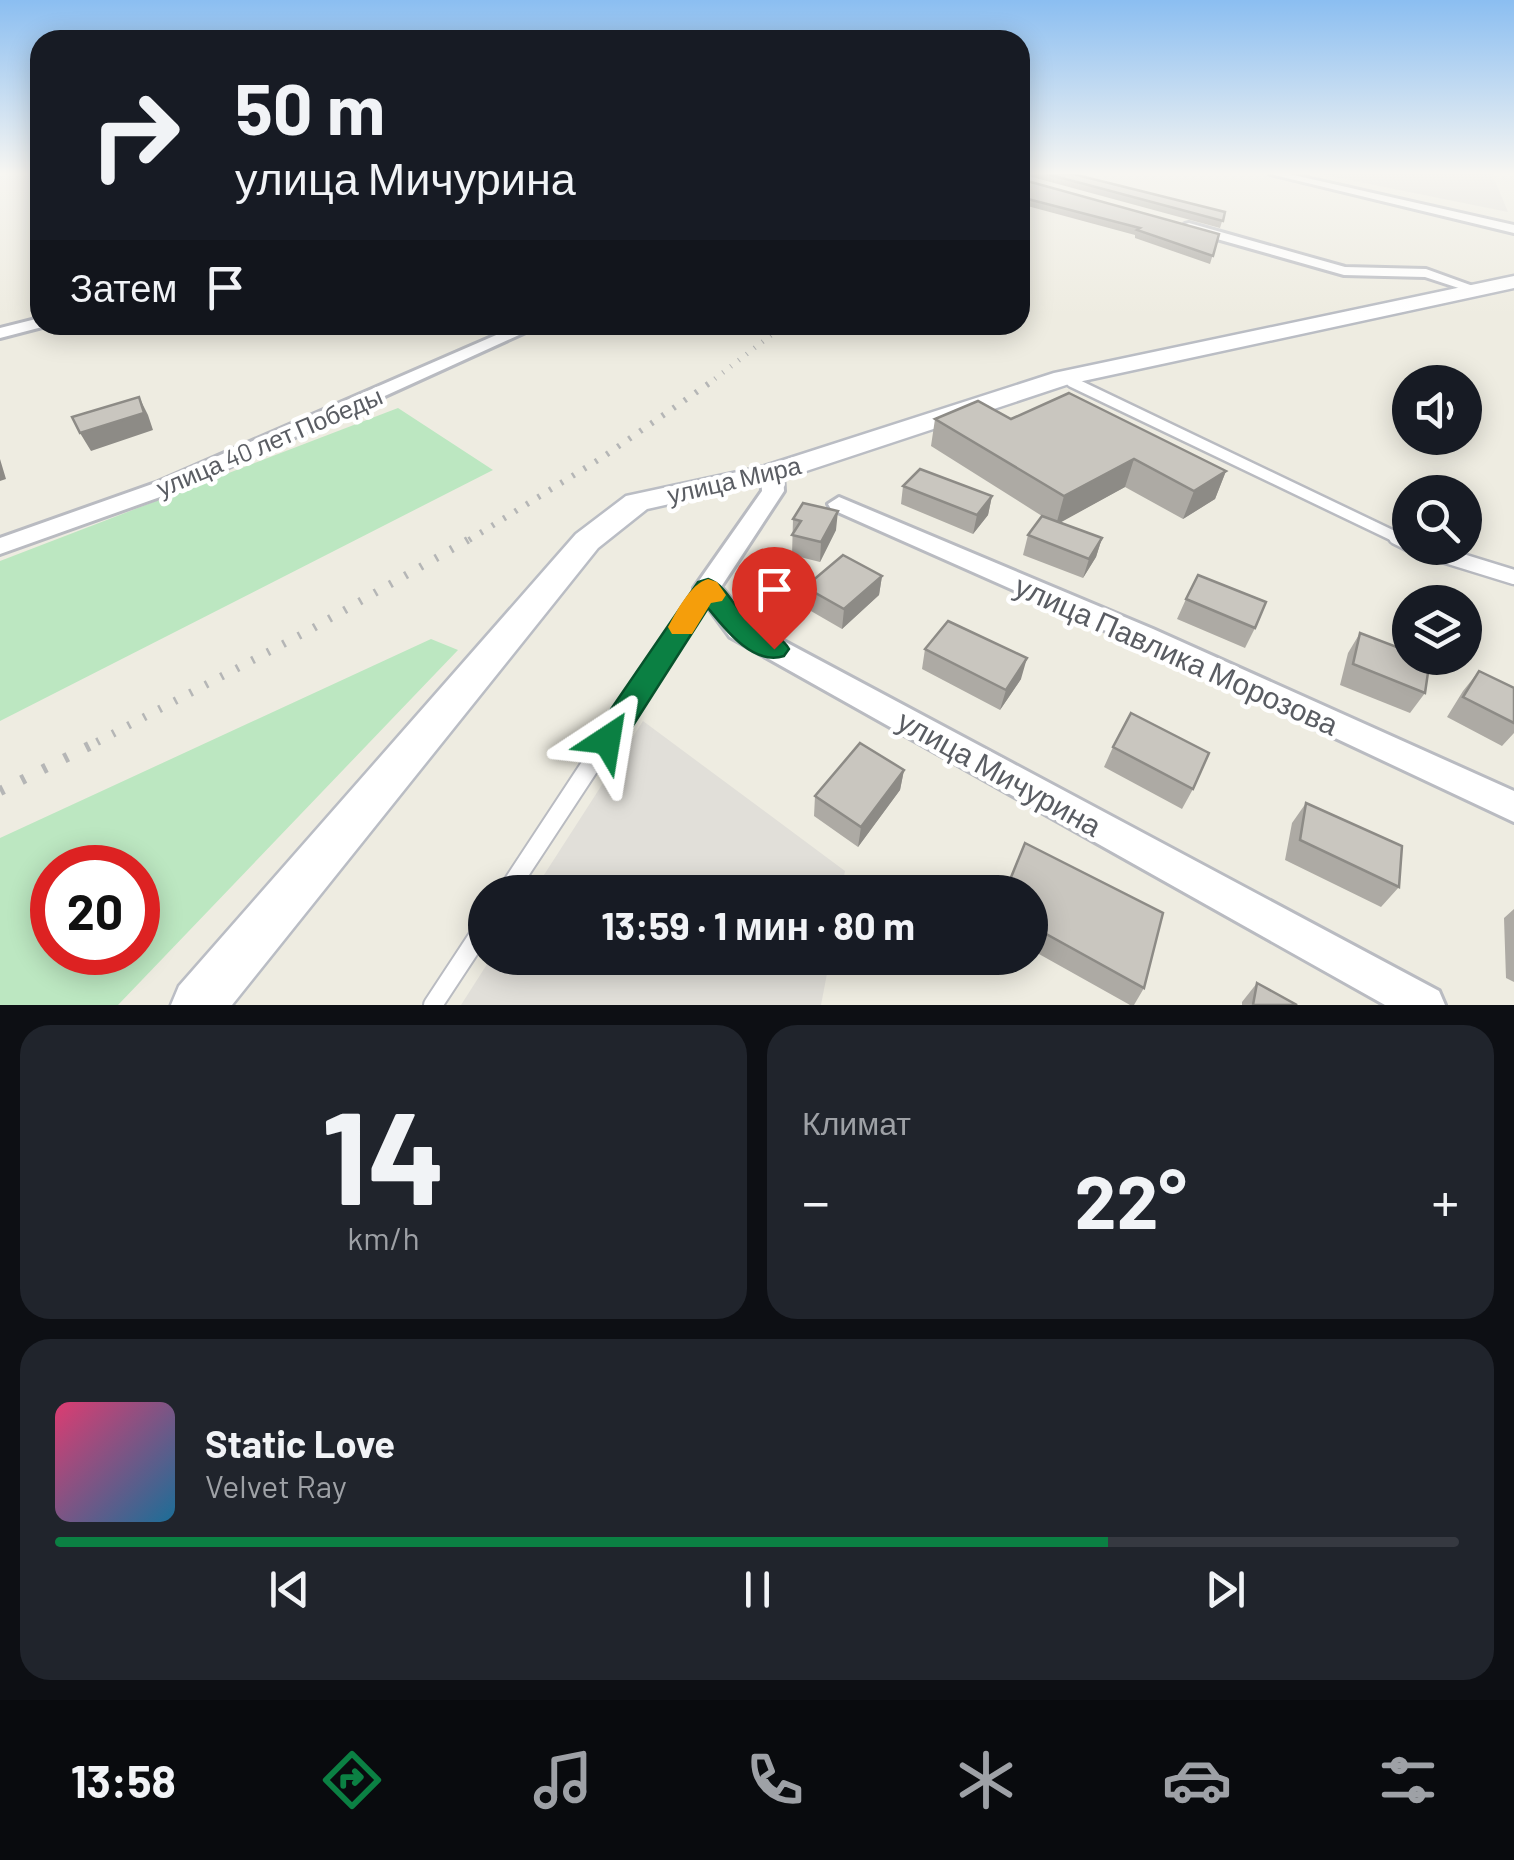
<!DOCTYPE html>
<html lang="ru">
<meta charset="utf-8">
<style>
body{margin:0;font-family:Barlow,sans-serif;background:#20242c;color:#f1f3f6;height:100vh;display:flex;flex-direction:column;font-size:38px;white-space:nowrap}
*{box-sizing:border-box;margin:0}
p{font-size:32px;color:#9ea1a6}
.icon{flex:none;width:55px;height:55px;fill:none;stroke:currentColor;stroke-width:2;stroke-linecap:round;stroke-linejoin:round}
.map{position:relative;height:1005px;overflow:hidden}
.sheet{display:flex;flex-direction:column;gap:20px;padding:20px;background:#0d0f14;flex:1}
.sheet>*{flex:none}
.top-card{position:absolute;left:30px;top:30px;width:1000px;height:305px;border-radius:30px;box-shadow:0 5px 25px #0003;background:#171b24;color:#f1f3f6;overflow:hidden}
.tools{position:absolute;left:1392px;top:365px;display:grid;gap:20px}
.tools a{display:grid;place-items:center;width:90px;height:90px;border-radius:50%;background:#171b24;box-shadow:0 5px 25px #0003;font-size:50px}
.speed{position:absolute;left:30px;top:845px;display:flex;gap:20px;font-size:50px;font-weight:700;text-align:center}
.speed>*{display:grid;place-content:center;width:130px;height:130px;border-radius:50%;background:#171b24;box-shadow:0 5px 25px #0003;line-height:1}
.speed .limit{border:15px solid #d22;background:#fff;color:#111}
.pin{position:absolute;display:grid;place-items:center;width:85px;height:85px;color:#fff;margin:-102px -42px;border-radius:50% 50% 50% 0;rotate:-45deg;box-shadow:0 0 10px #0007}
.pin .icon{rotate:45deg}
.me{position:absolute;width:110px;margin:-55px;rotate:33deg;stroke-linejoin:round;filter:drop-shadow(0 0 8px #0008)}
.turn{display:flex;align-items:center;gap:35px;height:210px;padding:0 40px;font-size:45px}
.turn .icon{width:130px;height:130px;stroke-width:2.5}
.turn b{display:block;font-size:70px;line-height:85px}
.then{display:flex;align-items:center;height:95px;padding:0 40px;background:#0003;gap:20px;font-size:38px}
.big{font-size:75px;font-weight:700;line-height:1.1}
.sheet .widget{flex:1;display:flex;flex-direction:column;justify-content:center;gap:15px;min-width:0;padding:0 35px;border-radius:30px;background:#20242c}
.sheet .dial{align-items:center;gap:0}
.dial b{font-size:130px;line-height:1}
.song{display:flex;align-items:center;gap:30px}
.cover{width:120px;height:120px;border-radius:15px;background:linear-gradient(135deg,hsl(340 70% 55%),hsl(200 70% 35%))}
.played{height:10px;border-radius:5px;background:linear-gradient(90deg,#0b8043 75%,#363941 75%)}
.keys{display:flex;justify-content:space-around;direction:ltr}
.heat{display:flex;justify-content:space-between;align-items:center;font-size:55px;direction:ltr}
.sheet .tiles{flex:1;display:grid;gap:20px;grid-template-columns:1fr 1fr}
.widget:last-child{grid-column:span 2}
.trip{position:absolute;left:468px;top:875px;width:580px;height:100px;border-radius:50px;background:#171b24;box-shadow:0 5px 25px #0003;font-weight:700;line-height:100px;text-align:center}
.tabs{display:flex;height:160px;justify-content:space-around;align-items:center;background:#090b0e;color:#9ea1a6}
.tabs .icon{width:70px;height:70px}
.tabs .selected{color:#0b8043}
.tabs b{font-size:45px;color:#f1f3f6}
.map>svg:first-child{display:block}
.industrial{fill:#e1dfd9}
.green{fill:#bce7c1;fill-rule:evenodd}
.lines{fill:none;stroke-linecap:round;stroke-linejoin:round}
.lane-far3-casing{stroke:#b9bbc1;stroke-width:11}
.lane-far2-casing{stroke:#b9bbc1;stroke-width:15}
.lane-far1-casing{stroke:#b9bbc1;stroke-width:19}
.lane-casing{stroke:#b9bbc1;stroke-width:22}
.street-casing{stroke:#b9bbc1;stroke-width:6}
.secondary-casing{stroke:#babdc4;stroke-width:5}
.lane-far3{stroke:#fff;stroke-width:8}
.lane-far2{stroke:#fff;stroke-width:10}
.lane-far1{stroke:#fff;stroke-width:14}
.lane{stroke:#fff;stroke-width:18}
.street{fill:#fff;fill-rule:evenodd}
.secondary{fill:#fff;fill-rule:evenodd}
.rail-far3{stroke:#b5b6b6;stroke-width:5;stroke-dasharray:1 9;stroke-linecap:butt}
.rail-far2{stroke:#b5b6b6;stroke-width:6;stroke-dasharray:2.5 11;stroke-linecap:butt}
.rail-far1{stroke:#b5b6b6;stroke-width:8;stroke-dasharray:2.5 15;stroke-linecap:butt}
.rail{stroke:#b5b6b6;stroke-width:10;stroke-dasharray:4 20;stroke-linecap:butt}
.wall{fill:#adaaa4}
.shaded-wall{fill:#8d8b86}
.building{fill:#c9c6bf;stroke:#8d8b86;stroke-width:2.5}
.route{fill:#0b8043;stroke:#07532c;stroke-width:2.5}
.slow{fill:#f59e0b}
.labels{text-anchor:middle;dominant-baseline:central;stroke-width:9;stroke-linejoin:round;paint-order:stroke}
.street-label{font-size:25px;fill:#5a5d63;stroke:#fff}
.near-street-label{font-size:30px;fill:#5a5d63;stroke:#fff}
</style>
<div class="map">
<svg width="1514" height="1005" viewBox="0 0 1514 1005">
<rect width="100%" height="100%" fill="#eeece1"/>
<!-- industrial -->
<path class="industrial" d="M1320,174H1492L1508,212Z
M643,721L845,871L841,892H533Z
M491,958H830L821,1005H461Z"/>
<!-- green -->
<path class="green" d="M398,408L493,470L0,721V561Z
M431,639L458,650L118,1005H0V838ZM52,868H138V952H52Z"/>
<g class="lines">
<!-- lane-far3 casing -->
<g class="lane-far3-casing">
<path id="lane-far3" d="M1063,378L1078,385"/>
</g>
<!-- lane-far2 casing -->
<g class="lane-far2-casing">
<path id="lane-far2" d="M1072,382L1402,540"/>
</g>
<!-- lane-far1 casing -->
<g class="lane-far1-casing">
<path id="lane-far1" d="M1396,537L1410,544
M1420,548L1514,577
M606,742L707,588"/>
</g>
<!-- lane casing -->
<g class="lane-casing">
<path id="lane" d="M507,892L607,740
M433,1005L485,926"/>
</g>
<!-- street casing -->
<g class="street-casing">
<path id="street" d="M1270,174H1289L1514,225V233Z
M1189,223L1345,267L1426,269L1484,290L1477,294L1425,277L1344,275L1185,230V224Z
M40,318V325L46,326L0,338V328Z
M519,325H541L174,492L0,554V538L158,482Z
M772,467L783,473L784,491L721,587L750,623L1439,991L1445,1005H1385L730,637L694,588L762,491L761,473Z
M839,497L1153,629L1514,791V822L1133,643L831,509L828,504Z"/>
</g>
<!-- secondary casing -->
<g class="secondary-casing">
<path id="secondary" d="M1514,276V288L1069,384L782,479L647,509L598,548L232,1005H171L179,986L576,534L626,496L765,466L1054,373Z"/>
</g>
<!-- lane-far3 -->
<use href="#lane-far3" class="lane-far3"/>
<!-- lane-far2 -->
<use href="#lane-far2" class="lane-far2"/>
<!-- lane-far1 -->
<use href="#lane-far1" class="lane-far1"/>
<!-- lane -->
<use href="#lane" class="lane"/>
<!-- street -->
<use href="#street" class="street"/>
<!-- secondary -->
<use href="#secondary" class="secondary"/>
<!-- rail-far3 -->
<path class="rail-far3" d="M707,385L784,325"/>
<!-- rail-far2 -->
<path class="rail-far2" d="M469,540L603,457L711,382"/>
<!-- rail-far1 -->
<path class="rail-far1" d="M97,742L308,631L473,537"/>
<!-- rail -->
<path class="rail" d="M0,791L101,740"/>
</g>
<!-- wall -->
<path class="wall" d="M1021,174H1073L1225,212L1220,228Z
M1020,176V179L1219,234L1210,264L1135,238V235L1020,204Z
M935,419H1011L1226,471L1215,499L1183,519L1125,487L1060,522L1102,538L1096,557L1083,578L1023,555L1028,535L1042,516L931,446Z
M903,486L992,496L988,515L973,534L901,504Z
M793,519L836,530L820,562L792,555Z
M882,576L879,595L842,629L804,607L805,587Z
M1186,599L1255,628L1245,648L1177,619Z
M1360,633L1425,693L1410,713L1340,685L1348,653Z
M925,649L1021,679L1000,710L922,669Z
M1479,671L1514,688V733L1502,746L1447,717L1463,691Z
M1113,747L1193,789L1182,809L1104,767Z
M904,770L900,790L858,847L814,816L815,796Z
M1306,803L1399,887L1381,907L1285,860L1292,823Z
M1030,892L1144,988L1134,1005H1130L1030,949Z
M1514,909V982L1506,978L1504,918Z
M1257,983L1297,1005H1242V1002Z"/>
<!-- shaded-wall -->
<path class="shaded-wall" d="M139,397L148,415L153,430L91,451L80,433Z
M0,459L6,479L0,481Z
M1134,459L1125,487L1056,525L1064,496Z
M1226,471L1215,499L1183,519L1194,491Z
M992,496L988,515L973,534L977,515Z
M838,511L836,530L820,562L821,542Z
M1102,538L1096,557L1083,578L1089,559Z
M882,576L879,595L842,629L844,609Z
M1027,658L1021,679L1000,710L1006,690Z
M904,770L900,790L858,847L861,827Z"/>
<!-- building -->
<path class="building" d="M1047,174H1073L1225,212L1223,221Z
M1020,176V179L1219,234L1213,256L1137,230L1140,228L1020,197Z
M1069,393L1226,471L1194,491L1134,459L1064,496L935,419L978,401L1011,419Z
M139,397L144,413L80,433L72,417Z
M920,469L992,496L977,515L903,486Z
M803,503L838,511L821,542L792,535L801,521L793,519Z
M1042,516L1102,538L1089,559L1028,535Z
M843,555L882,576L844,609L805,587Z
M1198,575L1266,602L1255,628L1186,599Z
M948,621L1027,658L1006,690L925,649Z
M1360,633L1410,652V658H1425L1430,659L1425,693L1353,664Z
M1479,671L1514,688V723L1463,697Z
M1131,713L1209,753L1193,789L1113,747Z
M860,743L904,770L861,827L815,796Z
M1306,803L1402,846L1399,887L1300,840Z
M1025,843L1163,913L1144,988L1030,925V892H1005Z
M1257,983L1297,1005H1253Z"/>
<!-- sky -->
<linearGradient id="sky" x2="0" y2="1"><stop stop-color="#8bbef1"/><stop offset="0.55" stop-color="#f7f6f2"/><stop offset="1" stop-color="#f7f6f2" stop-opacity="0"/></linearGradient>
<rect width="1514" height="315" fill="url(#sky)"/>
<!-- route -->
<path class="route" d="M708,579C726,585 734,607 748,621C760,632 780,633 789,649L784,656C753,666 725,629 708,608L618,749L607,753L596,749L592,740L596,731L698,582Z"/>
<!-- slow -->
<path class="slow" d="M708,579L717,582L726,595L722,601L711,603L692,634H672L668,627C677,611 690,584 708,579Z"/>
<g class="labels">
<!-- street labels -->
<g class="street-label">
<text transform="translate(269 441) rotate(-23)">улица 40 лет Победы</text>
<text transform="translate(734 479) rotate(-13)">улица Мира</text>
</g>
<!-- near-street labels -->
<g class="near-street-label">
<text transform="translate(1177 654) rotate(24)">улица Павлика Морозова</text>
<text transform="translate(1000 772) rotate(29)">улица Мичурина</text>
</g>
</g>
</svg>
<div class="tools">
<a><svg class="icon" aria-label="sound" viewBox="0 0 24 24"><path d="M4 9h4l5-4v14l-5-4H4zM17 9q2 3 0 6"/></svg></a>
<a><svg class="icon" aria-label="search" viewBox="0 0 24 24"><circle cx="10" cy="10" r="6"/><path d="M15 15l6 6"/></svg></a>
<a><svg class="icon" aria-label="layers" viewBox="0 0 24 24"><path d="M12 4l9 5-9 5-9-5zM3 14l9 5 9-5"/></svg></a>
</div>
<div class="speed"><div class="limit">20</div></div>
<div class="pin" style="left:774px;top:649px;background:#d93025"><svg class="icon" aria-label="arrive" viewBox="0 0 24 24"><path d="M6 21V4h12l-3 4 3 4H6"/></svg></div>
<svg class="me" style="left:607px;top:740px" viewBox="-20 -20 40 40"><path d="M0-17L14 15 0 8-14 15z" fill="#0b8043" stroke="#fff" stroke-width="4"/></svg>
<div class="trip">13:59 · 1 мин · 80 m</div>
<div class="top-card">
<div class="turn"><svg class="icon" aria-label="right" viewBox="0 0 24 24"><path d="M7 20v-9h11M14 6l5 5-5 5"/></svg><div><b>50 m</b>улица Мичурина</div></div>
<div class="then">Затем<svg class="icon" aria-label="arrive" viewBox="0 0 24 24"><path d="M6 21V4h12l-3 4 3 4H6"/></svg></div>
</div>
</div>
<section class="sheet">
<div class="tiles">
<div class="widget dial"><b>14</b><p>km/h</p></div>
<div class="widget"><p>Климат</p>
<div class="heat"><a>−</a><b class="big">22°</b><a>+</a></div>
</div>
<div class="widget">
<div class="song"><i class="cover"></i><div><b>Static Love</b><p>Velvet Ray</p></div></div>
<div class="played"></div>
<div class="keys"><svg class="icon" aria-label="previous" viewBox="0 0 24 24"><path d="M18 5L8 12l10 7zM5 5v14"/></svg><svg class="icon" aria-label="pause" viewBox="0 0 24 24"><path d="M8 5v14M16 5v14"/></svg><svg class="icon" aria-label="next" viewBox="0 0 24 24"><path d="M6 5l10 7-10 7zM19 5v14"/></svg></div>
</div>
</div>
</section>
<nav class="tabs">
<b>13:58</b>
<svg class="icon selected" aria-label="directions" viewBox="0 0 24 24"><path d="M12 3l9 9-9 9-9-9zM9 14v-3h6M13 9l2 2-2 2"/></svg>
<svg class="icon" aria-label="music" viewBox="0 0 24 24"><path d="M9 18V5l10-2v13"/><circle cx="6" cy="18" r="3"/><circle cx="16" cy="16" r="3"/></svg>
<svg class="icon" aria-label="phone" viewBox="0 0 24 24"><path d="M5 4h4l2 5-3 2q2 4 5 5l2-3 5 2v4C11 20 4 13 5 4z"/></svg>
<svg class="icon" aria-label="climate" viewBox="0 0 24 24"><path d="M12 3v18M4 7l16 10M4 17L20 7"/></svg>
<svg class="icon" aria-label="car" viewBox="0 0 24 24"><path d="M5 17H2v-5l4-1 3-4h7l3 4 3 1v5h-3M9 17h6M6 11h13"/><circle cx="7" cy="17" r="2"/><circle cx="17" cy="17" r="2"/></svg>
<svg class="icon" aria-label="filters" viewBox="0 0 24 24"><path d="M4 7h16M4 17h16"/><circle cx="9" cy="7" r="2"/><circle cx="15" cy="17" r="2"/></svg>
</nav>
